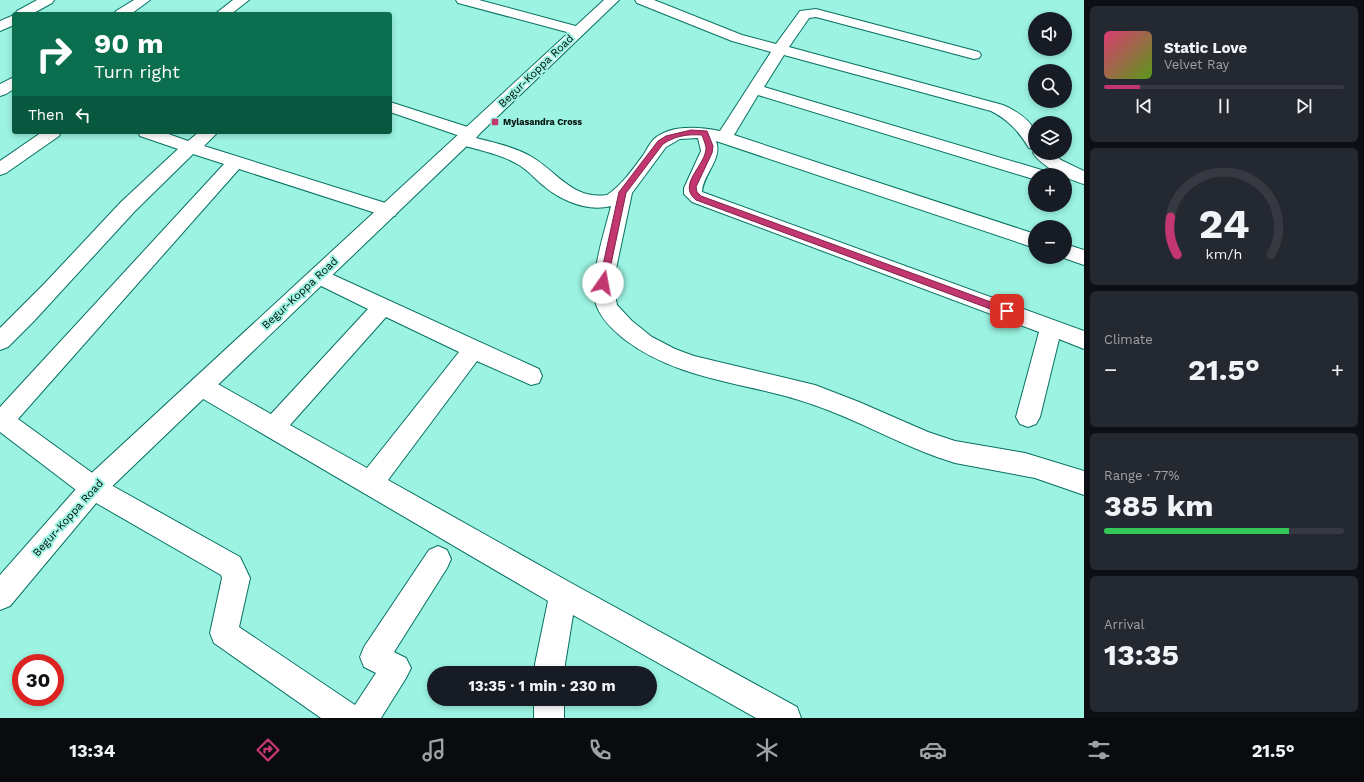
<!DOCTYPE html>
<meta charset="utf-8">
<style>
body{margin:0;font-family:"Work Sans",sans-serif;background:#242831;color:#f1f3f6;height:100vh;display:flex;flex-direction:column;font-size:15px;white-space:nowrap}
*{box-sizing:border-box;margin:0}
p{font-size:13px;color:#9ea1a6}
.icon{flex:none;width:22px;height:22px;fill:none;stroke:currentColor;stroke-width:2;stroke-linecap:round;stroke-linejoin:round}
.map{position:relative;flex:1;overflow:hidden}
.details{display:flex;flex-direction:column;gap:6px;padding:6px;background:#0d0f14;width:280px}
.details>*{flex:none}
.guide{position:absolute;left:12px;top:12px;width:380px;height:122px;border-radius:4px;box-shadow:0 2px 6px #0003;background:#0b6e4f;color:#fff;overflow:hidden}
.tools{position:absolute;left:1028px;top:12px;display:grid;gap:8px}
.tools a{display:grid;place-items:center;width:44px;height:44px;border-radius:50%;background:#171b24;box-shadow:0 2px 6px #0003;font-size:20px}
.speed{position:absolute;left:12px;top:654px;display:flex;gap:8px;font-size:20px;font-weight:700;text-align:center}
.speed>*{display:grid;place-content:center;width:52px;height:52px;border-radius:50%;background:#171b24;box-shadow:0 2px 6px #0003;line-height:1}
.speed .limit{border:6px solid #d22;background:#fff;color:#111}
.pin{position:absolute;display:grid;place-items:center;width:34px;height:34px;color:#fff;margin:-17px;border-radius:8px;box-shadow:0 2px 6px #0006}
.me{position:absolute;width:44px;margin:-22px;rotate:12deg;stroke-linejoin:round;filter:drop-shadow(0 0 3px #0008)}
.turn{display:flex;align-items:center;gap:14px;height:84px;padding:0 16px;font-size:18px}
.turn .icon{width:52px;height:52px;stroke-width:2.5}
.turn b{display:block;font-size:28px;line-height:34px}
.then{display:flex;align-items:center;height:38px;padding:0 16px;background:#0003;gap:8px;font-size:15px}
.big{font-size:30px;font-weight:700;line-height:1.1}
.details .widget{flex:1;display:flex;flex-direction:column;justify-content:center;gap:6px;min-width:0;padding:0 14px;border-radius:6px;background:#242831}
.details .dial{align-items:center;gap:0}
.dial svg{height:104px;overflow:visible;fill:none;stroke:#363941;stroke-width:7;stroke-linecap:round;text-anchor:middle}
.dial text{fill:#f1f3f6;stroke:none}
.song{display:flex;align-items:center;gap:12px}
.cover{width:48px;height:48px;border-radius:6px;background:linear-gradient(135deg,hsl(340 70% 55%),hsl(90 70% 35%))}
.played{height:4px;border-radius:2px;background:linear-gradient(90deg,#c23770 15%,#363941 15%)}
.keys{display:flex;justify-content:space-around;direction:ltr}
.heat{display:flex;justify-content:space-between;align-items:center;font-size:22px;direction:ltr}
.charge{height:6px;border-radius:3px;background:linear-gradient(90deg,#34c759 77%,#363941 0)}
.trip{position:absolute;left:427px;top:666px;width:230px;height:40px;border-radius:20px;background:#171b24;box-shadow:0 2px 6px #0003;font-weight:700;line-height:40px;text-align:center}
.tabs{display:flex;height:64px;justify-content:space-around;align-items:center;background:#090b0e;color:#9ea1a6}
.tabs .icon{width:28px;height:28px}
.tabs .on{color:#c23770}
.tabs b{font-size:18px;color:#f1f3f6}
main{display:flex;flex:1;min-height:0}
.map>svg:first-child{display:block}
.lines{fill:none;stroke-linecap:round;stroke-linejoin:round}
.minor-casing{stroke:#067062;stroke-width:2}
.major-casing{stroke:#067062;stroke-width:2}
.minor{fill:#fff;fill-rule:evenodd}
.major{fill:#fff;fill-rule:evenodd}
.route{fill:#c23770;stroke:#7e2449}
.poi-dot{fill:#c23770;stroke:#9cf3e1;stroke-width:1.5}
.labels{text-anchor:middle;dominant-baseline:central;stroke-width:4;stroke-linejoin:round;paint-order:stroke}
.far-poi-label{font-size:9px;font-weight:bold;fill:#00100c;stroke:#9cf3e1;text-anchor:start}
.street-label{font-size:11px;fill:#00100c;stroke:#9cf3e1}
</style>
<main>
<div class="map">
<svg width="1084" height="718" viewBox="0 0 1084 718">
<rect width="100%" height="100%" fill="#9cf3e1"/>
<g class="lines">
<!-- minor casing -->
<g class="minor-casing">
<path id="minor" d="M37,0H54L52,3L32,14H15L17,11Z
M134,0H150L131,14H114L116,11Z
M233,0H249L231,14H215Z
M456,0H479L583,28L585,31L583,34L578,35L458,3Z
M635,0H654L742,35L776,44L800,11L816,9L979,52L981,55L979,58L974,59L816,17L809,18L789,47L1003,105C1014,110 1029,118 1034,130C1037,135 1035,144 1035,149L1029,148C1019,132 1009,120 991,111L784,55L764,87L1045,171L1048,175H1035V180L1033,179L758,95L734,135L1035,234V248L716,141C723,159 703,174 702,192L1084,331V349L1059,339L1040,417L1036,424L1028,427L1020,424L1016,417L1039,332L692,202L684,194V188L701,151L698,138L680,139L666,147L632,193L613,283L617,305L632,321L652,337L675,349L694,356L815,385L859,402L928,432L955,441L1025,453L1084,471V495L1035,478L955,463L937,457C895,442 856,419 814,405C750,382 680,382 624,339C613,330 602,320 597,307C587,283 605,231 611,206C588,212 562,201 545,187C536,180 529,171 519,165C501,154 478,150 458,144L456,140L460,136L390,112V102L477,130L479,134L476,138C495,143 515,147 532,157C557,172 573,200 607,195C622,185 633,169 644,154C647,149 650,143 654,139C671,124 700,127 720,131L771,52L732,41L637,3Z
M14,15V25L0,31V21Z
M14,77V89L6,94L0,96V84Z
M42,132H61L59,136L6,173L0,175V161Z
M138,132H163L188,141L199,132H218L204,146L395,206L397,211L395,216L388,217L239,169L18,419L102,480L240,557L250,578L239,627L355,705L376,673L364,667L360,657L364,647L429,550L438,546L447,550L451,559L447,568L394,652L406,658L411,668L406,678L381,718H321L214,643L210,633L222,578L221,575L84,496L0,432V407L224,164L193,154L188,159L135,211L34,321L8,347L0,350V328L45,283L121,202L178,149L140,136Z
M1035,150V153H1053L1061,160L1084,171V184C1069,180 1042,167 1033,153Z
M1065,244L1084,250V265L1061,257H1065Z
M318,268L539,369L542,376L539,383L531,385L477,361L388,480L573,584L797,707L801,718H756L573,615L565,664V673H535V664L548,601L193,393L190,386L193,379L201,376L209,379L271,414L368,309L311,281L308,276L311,271ZM386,317L459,352L367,468L290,425Z
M534,699H564V718H534Z"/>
</g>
<!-- major casing -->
<g class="major-casing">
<path id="major" d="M604,0H619L102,496L10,606L0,610V575L84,480Z"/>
</g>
<!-- minor -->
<use href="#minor" class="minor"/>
<!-- major -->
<use href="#major" class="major"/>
</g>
<!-- route -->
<path class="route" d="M691,130L707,131L713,146L712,153L696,187L697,192L701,196L1010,309L1011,311L1010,314H1004L696,200C676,184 707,165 706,147C705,143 703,138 702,135C687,134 675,136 663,144L626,193L607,283L603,286L600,285L599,283L619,192L658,141L666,136Z"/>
<!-- markers -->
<rect class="poi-dot" x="491" y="118" width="8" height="8" rx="2"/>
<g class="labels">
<!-- far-poi labels -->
<g class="far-poi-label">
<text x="503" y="122">Mylasandra Cross</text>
</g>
<!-- street labels -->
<g class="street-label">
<text transform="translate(536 71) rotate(-44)">Begur-Koppa Road</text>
<text transform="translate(300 293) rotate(-43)">Begur-Koppa Road</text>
<text transform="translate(68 518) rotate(-48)">Begur-Koppa Road</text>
</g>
</g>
</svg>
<div class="tools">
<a><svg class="icon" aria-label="sound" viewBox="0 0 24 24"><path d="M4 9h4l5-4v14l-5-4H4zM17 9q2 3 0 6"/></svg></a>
<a><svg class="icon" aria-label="search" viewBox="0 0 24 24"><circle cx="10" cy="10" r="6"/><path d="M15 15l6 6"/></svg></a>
<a><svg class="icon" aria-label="layers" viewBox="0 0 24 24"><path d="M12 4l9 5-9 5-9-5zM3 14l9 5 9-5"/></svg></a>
<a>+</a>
<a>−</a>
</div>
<div class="speed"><div class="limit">30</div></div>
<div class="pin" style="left:1007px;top:311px;background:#d93025"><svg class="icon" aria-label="arrive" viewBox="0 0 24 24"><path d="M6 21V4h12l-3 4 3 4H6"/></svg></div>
<svg class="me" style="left:603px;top:283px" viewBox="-20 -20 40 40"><circle r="19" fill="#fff"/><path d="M0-13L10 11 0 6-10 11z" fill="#c23770"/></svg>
<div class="trip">13:35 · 1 min · 230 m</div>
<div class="guide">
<div class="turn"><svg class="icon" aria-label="right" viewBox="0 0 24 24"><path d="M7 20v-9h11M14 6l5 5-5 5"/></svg><div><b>90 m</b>Turn right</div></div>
<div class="then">Then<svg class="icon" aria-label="left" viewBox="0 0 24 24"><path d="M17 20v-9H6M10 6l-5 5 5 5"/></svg></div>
</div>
</div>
<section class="details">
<div class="widget">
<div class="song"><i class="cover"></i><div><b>Static Love</b><p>Velvet Ray</p></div></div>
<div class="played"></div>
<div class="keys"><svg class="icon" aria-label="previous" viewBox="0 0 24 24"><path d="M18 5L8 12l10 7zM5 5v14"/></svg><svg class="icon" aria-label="pause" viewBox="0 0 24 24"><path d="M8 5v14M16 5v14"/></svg><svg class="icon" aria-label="next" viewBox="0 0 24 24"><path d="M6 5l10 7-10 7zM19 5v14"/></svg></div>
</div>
<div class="widget dial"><svg viewBox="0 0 100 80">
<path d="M14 69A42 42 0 1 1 86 69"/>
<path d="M14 69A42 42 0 0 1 9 40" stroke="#c23770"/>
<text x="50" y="56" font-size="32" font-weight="700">24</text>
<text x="50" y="72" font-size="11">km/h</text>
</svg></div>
<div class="widget"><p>Climate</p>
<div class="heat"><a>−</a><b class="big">21.5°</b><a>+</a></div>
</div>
<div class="widget"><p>Range · 77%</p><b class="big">385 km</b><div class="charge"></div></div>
<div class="widget"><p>Arrival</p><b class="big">13:35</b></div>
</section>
</main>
<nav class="tabs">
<b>13:34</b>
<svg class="icon on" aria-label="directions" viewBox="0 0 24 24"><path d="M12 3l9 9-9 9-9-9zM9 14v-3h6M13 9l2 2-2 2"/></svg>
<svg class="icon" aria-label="music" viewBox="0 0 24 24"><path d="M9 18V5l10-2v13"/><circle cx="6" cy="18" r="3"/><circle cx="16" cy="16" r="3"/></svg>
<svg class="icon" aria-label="phone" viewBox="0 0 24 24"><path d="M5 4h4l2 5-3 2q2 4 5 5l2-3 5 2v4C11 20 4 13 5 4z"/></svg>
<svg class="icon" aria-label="climate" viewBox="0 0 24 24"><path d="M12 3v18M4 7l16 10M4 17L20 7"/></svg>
<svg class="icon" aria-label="car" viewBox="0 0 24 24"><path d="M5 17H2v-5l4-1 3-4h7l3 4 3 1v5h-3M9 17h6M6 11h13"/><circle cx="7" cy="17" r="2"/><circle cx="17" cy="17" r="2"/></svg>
<svg class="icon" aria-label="filters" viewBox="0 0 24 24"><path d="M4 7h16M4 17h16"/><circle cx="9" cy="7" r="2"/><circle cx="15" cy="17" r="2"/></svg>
<b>21.5°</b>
</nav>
